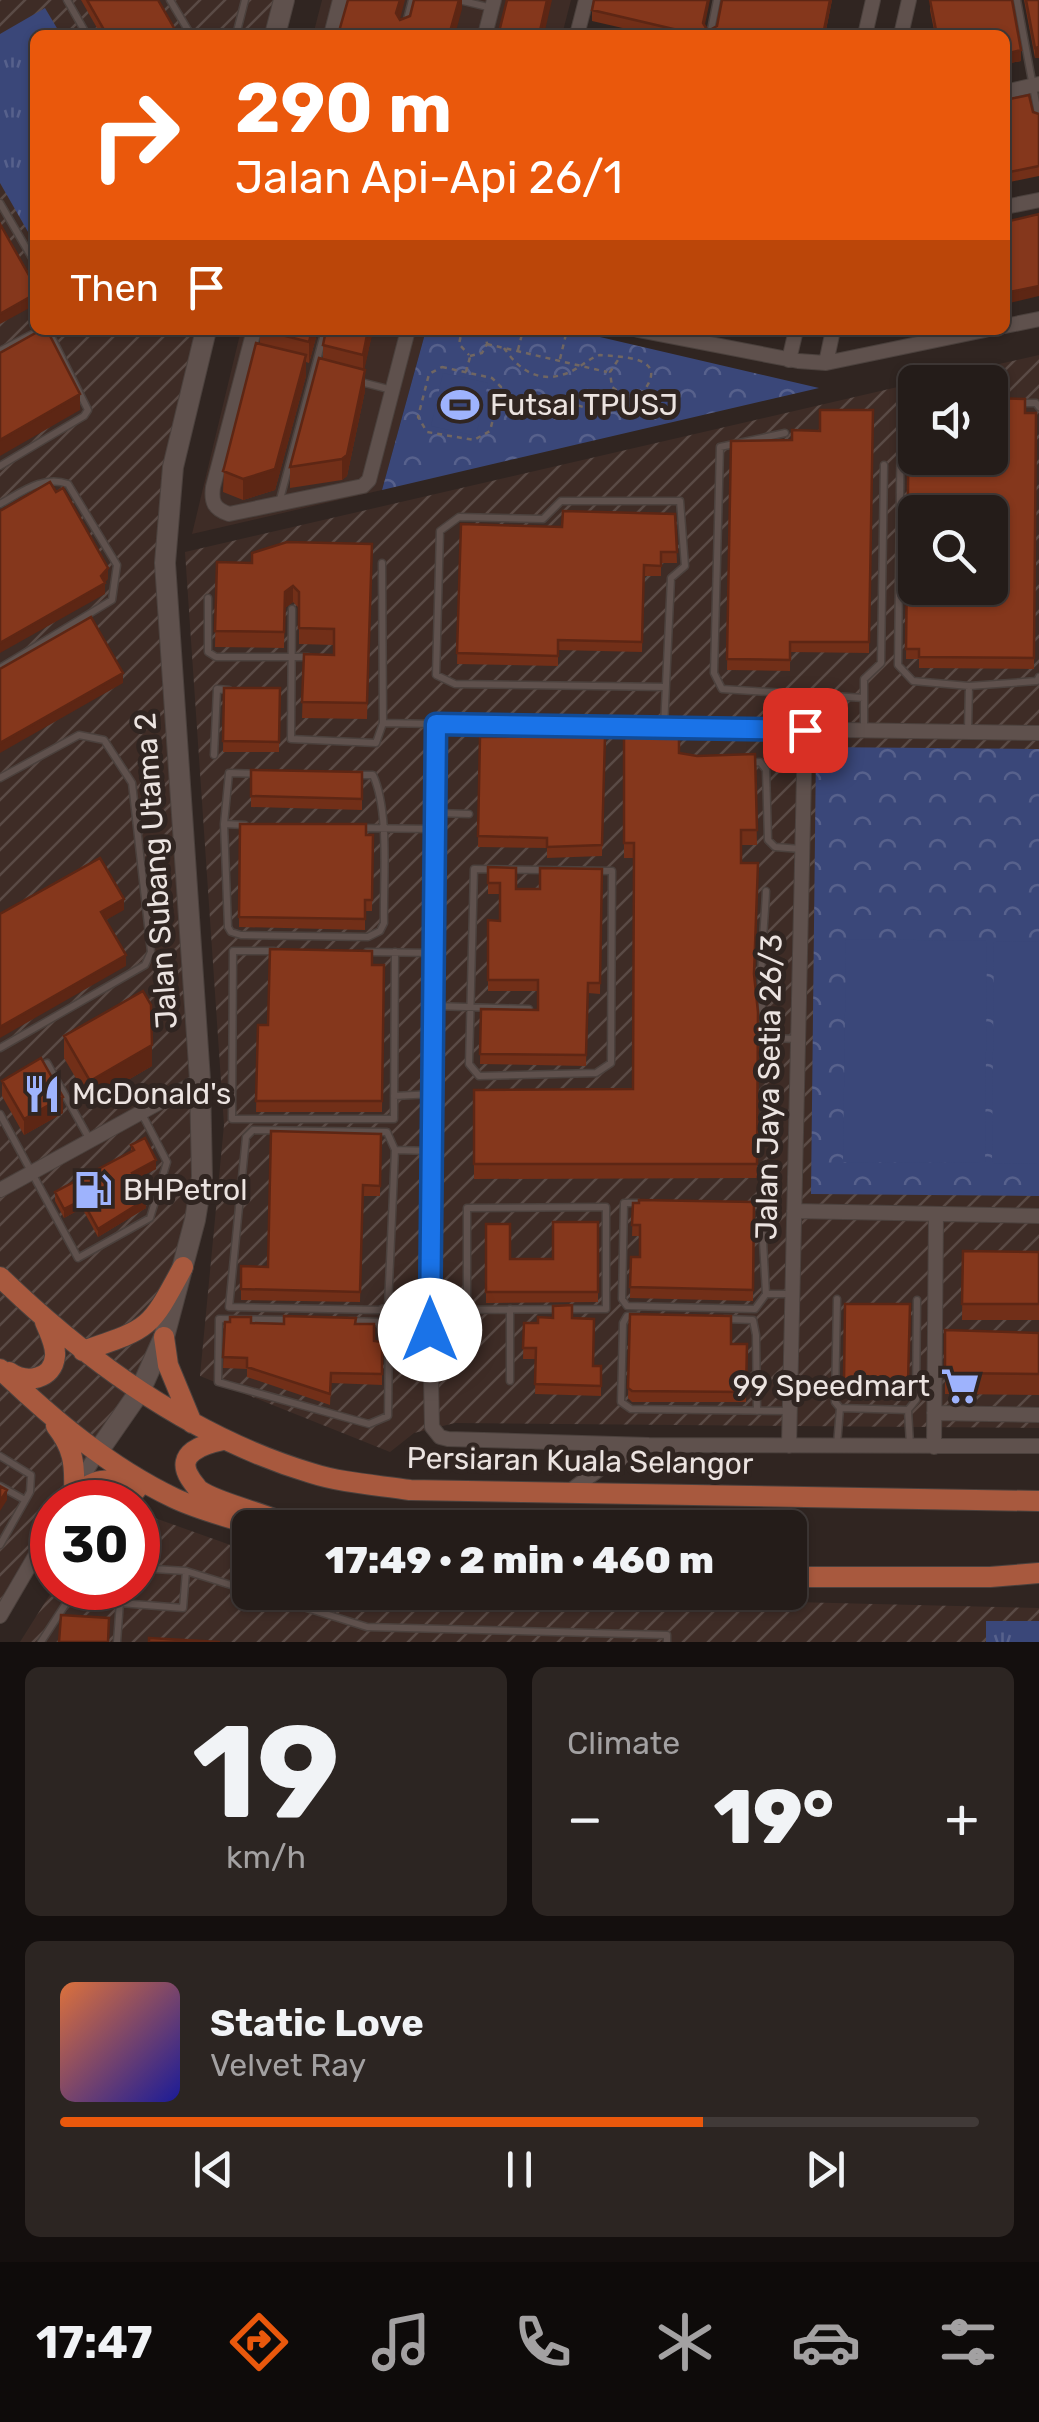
<!DOCTYPE html>
<meta charset="utf-8">
<style>
body{margin:0;font-family:Rubik,sans-serif;background:#2c2522;color:#f1f3f6;height:100vh;display:flex;flex-direction:column;font-size:38px;white-space:nowrap}
*{box-sizing:border-box;margin:0}
p{font-size:32px;color:#a3a1a2}
.icon{flex:none;width:55px;height:55px;fill:none;stroke:currentColor;stroke-width:2;stroke-linecap:round;stroke-linejoin:round}
.map{position:relative;height:1642px;overflow:hidden}
.panel{display:flex;flex-direction:column;gap:25px;padding:25px;background:#140f0e;flex:1}
.panel>*{flex:none}
.top-card{position:absolute;left:30px;top:30px;width:980px;height:305px;border-radius:15px;box-shadow:0 2px 8px #0004,0 0 0 2px #413a38;background:#ea580c;color:#fff;overflow:hidden}
.buttons{position:absolute;left:898px;top:365px;display:grid;gap:20px}
.buttons a{display:grid;place-items:center;width:110px;height:110px;border-radius:15px;background:#241c19;box-shadow:0 2px 8px #0004,0 0 0 2px #413a38;font-size:50px}
.speed{position:absolute;left:30px;top:1480px;display:flex;gap:20px;font-size:50px;font-weight:700;text-align:center}
.speed>*{display:grid;place-content:center;width:130px;height:130px;border-radius:50%;background:#241c19;box-shadow:0 2px 8px #0004,0 0 0 2px #413a38;line-height:1}
.speed .limit{border:15px solid #d22;background:#fff;color:#111}
.pin{position:absolute;display:grid;place-items:center;width:85px;height:85px;color:#fff;margin:-42px;border-radius:20px;box-shadow:0 5px 15px #0006}
.me{position:absolute;width:110px;margin:-55px;rotate:0deg;stroke-linejoin:round;filter:drop-shadow(0 0 8px #0008)}
.turn{display:flex;align-items:center;gap:35px;height:210px;padding:0 40px;font-size:45px}
.turn .icon{width:130px;height:130px;stroke-width:2.5}
.turn b{display:block;font-size:70px;line-height:85px}
.then{display:flex;align-items:center;height:95px;padding:0 40px;background:#0003;gap:20px;font-size:38px}
.big{font-size:75px;font-weight:800;line-height:1.1}
.panel .card{flex:1;display:flex;flex-direction:column;justify-content:center;gap:15px;min-width:0;padding:0 35px;border-radius:15px;background:#2c2522}
.panel .dial{align-items:center;gap:0}
.dial b{font-size:130px;line-height:1}
.song{display:flex;align-items:center;gap:30px}
.cover{width:120px;height:120px;border-radius:15px;background:linear-gradient(135deg,hsl(20 70% 55%),hsl(240 70% 35%))}
.played{height:10px;border-radius:5px;background:linear-gradient(90deg,#ea580c 70%,#413a38 70%)}
.keys{display:flex;justify-content:space-around;direction:ltr}
.heat{display:flex;justify-content:space-between;align-items:center;font-size:55px;direction:ltr}
.panel .tiles{flex:1;display:grid;gap:25px;grid-template-columns:1fr 1fr}
.card:last-child{grid-column:span 2}
.trip{position:absolute;left:232px;top:1510px;width:575px;height:100px;border-radius:15px;background:#241c19;box-shadow:0 2px 8px #0004,0 0 0 2px #413a38;font-weight:800;line-height:100px;text-align:center}
.tabs{display:flex;height:160px;justify-content:space-around;align-items:center;background:#0e0b0a;color:#a3a1a2}
.tabs .icon{width:70px;height:70px}
.tabs .active{color:#ea580c}
.tabs b{font-size:45px;color:#f1f3f6}
.map>svg:first-child{display:block}
.built{fill:#3e2c26}
.industrial{fill:url(#industrial-furrows);fill-rule:evenodd}
.grass{fill:url(#grass-tufts)}
.forest{fill:url(#forest-crowns)}
.pitch{fill:#3a4779}
.lines{fill:none;stroke-linecap:round;stroke-linejoin:round}
.service-casing{stroke:#4b413d;stroke-width:9}
.minor-casing{stroke:#4b413d;stroke-width:16}
.secondary-casing{stroke:#4b413d;stroke-width:22}
.primary-casing{stroke:#4b413d;stroke-width:22}
.path{stroke:#706662;stroke-width:2.5;stroke-dasharray:5 5;stroke-linecap:butt}
.service{stroke:#5f514d;stroke-width:6}
.minor{stroke:#5f514d;stroke-width:14}
.secondary{stroke:#5f514d;stroke-width:20}
.primary{stroke:#a8593e;stroke-width:20}
.wall{fill:#722f18}
.shaded-wall{fill:#5d2614}
.building{fill:#85371c;stroke:#5d2614;stroke-width:2.5;fill-rule:evenodd}
.route-casing{stroke:#114b97;stroke-width:25}
.route{stroke:#1a73e8;stroke-width:18}
.labels{text-anchor:middle;dominant-baseline:central;stroke-width:10;stroke-linejoin:round;paint-order:stroke}
.poi-label{font-size:30px;fill:#ebe3e0;stroke:#302521;text-anchor:start}
.street-label{font-size:30px;fill:#ebe3e0;stroke:#302521}
</style>
<div class="map">
<svg width="1039" height="1642" viewBox="0 0 1039 1642">
<defs>
<pattern id="industrial-furrows" width="10" height="10" patternUnits="userSpaceOnUse" patternTransform="scale(2.5)"><rect width="10" height="10" fill="#3e2c26"/><path d="M-1 1l2-2M0 10L10 0M9 11l2-2" fill="none" stroke="#5a4a45"/></pattern>
<pattern id="grass-tufts" width="24" height="20" patternUnits="userSpaceOnUse" patternTransform="scale(2.5)"><rect width="24" height="20" fill="#3a4779"/><path d="M3 7l-1-3M5 7V3M7 7l1-3M15 17l-1-3M17 17v-4M19 17l1-3" fill="none" stroke="#57618c"/></pattern>
<pattern id="forest-crowns" width="20" height="18" patternUnits="userSpaceOnUse" patternTransform="scale(2.5)"><rect width="20" height="18" fill="#3a4779"/><path d="M2 6a3 3 0 1 1 6 0M12 15a3 3 0 1 1 6 0" fill="none" stroke="#57618c"/></pattern>
</defs>
<rect width="100%" height="100%" fill="#302521"/>
<!-- built -->
<path class="built" d="M322,0H571L562,35H313Z
M241,330H426L382,490L192,534Z"/>
<!-- industrial -->
<path class="industrial" d="M0,0H279L271,35H35V330H208L159,558L206,1129L162,1336L68,1502H52V1528L0,1615Z
M1039,355V1428L455,1423L414,1433L390,1452L200,1376L224,1125L185,552L915,383V458H990V382H919ZM915,512H990V588H915Z
M138,1512L250,1552V1592L433,1593L1039,1608V1642H20L54,1588H138Z"/>
<!-- grass -->
<path class="grass" d="M45,8L61,35H35V244L0,183V34Z
M986,1621H1039V1642H986Z"/>
<!-- forest -->
<path class="forest" d="M426,330H570L819,388L382,490Z
M816,747L1039,749V1196L811,1194Z"/>
<!-- pitch -->
<path class="pitch" d="M443,373L488,383L476,436L431,426Z
M846,939L987,941L985,1163L843,1162Z
M994,941L1039,942V1164L992,1163Z"/>
<g class="lines">
<!-- service casing -->
<g class="service-casing">
<path id="service" d="M67,0L87,35
M170,0L191,35
M459,0L492,8
M1017,0L1039,119
M236,35L245,0
M403,35L412,0
M710,35L717,0
M0,203L35,263
M0,351L40,330
M361,382L392,390
M915,402L901,408L898,665L913,681L969,686L1037,681L1039,677
M1017,403H1036L1039,407
M785,433L720,447L714,673L722,689L864,698
M0,466L84,416L88,410L48,330
M279,503L325,330
M0,504C22,492 43,475 68,484L117,565L112,600L0,668
M382,563L383,723L435,724
M208,598V652L216,657H308
M292,609L291,739L376,743L383,723
M664,727L671,578L685,566L680,501H561L543,519L459,517L440,531L436,675L455,684L665,687
M864,729V679L881,663L884,465
M968,729L969,686
M214,755L217,689L229,690
M748,763L760,762L766,770L768,840L775,847L801,849
M0,778L79,735L104,740L132,783L151,952L145,965L0,1048
M437,813L469,814
M224,824L228,927L231,932L241,935L368,937L380,931L384,923C383,881 390,812 373,775H357
M245,825L224,824L229,773L260,774
M357,828L434,829
M474,869L612,871L611,1063L596,1073L479,1076L469,1064Z
M766,891C765,925 754,1011 769,1038L797,1039
M274,951H233L232,1119H394L395,952
M367,952L434,953
M435,1006L529,1009
M40,1066L47,1063L90,1140
M394,1096L433,1094
M0,1114L78,1258L150,1218L167,1162L142,1114
M253,1130L387,1132L395,1150L388,1306L379,1310L229,1307L246,1137Z
M395,1150L432,1151
M638,1203H624L622,1299L627,1306L755,1309L766,1294H792
M750,1206H761L766,1294
M837,1299L835,1402L840,1408L837,1445
M510,1309V1381
M430,1310L606,1309V1207L467,1208V1310
M637,1316H627L623,1323L621,1402L631,1409L788,1411
M725,1319L753,1320L756,1335L757,1411
M288,1320L219,1319L218,1382L369,1424L388,1416L389,1334L430,1330
M350,1321L377,1322L389,1334
M840,1408L908,1410L910,1445
M908,1410L916,1400L917,1300
M0,1456L31,1475L30,1492L0,1545
M0,1486L25,1500
M138,1568L186,1571L250,1591
M256,1592L367,1627L667,1635V1642
M120,1603L183,1608L186,1571
M41,1642L76,1588
M117,1642L121,1588"/>
</g>
<!-- minor casing -->
<g class="minor-casing">
<path id="minor" d="M331,35L340,0
M485,35L494,0
M577,35L586,0
M865,35L873,0
M901,35L909,0
M1005,92L1039,84
M1005,207L1039,200
M1005,326L1039,319
M254,330L213,487C211,502 214,509 229,514L363,486L369,480L408,330
M638,330L798,361L826,363L985,330
M789,360L796,330
M826,363L833,330
M1039,733L436,724L430,1330L432,1427L440,1437L448,1439L649,1445L1039,1446
M0,1190L200,1080
M794,1211L1039,1216
M934,1413L1039,1415
M789,1446L805,730
M934,1447L936,1214
M76,1488L99,1450
M570,1491L601,1468L643,1448
M0,1616L52,1527"/>
</g>
<!-- secondary casing -->
<g class="secondary-casing">
<path id="secondary" d="M275,35L284,0
M99,1450L140,1391L164,1337L195,1220L202,1177L200,1080L165,563L173,467L206,330"/>
</g>
<!-- primary casing -->
<g class="primary-casing">
<path id="primary" d="M0,1277C88,1362 191,1437 311,1473C342,1483 377,1485 410,1490L1039,1501
M164,1337L168,1365L192,1423
M83,1351C151,1328 149,1330 183,1267
M0,1369C51,1418 109,1467 174,1498C201,1511 233,1518 262,1528
M9,1372C26,1384 53,1380 55,1356C56,1345 49,1332 45,1322
M56,1426C73,1448 75,1463 74,1490
M223,1440C204,1444 174,1453 190,1478C191,1480 198,1489 199,1490C220,1505 269,1513 294,1528
M70,1498C96,1478 106,1475 136,1490
M790,1577H990L1039,1573"/>
</g>
<!-- path -->
<path class="path" d="M467,330L461,335L459,344L469,355
M487,344L607,372
M504,348C519,370 538,383 565,374C578,370 587,359 600,355C621,357 672,356 642,393L625,396L612,387L610,372L618,360
M518,350L523,330
M470,356L482,353L487,344L486,336L479,330
M560,359L567,330
M442,367L492,378L501,387L490,431L474,440L427,432L418,417L429,374Z
M466,372L470,357
M499,403L529,408L570,403L606,414L620,406L625,396"/>
<!-- service -->
<use href="#service" class="service"/>
<!-- minor -->
<use href="#minor" class="minor"/>
<!-- secondary -->
<use href="#secondary" class="secondary"/>
<!-- primary -->
<use href="#primary" class="primary"/>
</g>
<!-- wall -->
<path class="wall" d="M81,0H158L178,35H101Z
M832,0L825,35H653L592,21V10L705,26L708,31Z
M930,0H1012L1021,50V61L1005,64V35H935L930,10Z
M1024,0H1039V58H1035Z
M1005,100L1039,114V176L1005,183Z
M260,330H318L309,363L306,362V376L275,490L243,500L223,492L224,468L260,344Z
M326,330H373L364,369L365,391L347,476L342,480L290,488V467L323,359V345Z
M909,407L1036,413L1034,669L919,668V659H906Z
M873,410L869,653L790,652V671L727,670L731,441L792,440Z
M675,514L677,563H661V576H644L642,652L558,650V666L457,664L461,524L562,527Z
M372,544L367,719L302,718L304,654L334,655V645L299,644V608L293,602L285,608L284,648L215,647L217,562L252,563Z
M224,688H280L279,752H223Z
M624,735L679,753L697,756L755,754L757,845H741V863L758,1012L757,1178L474,1179V1090L633,1089L634,858H624Z
M605,736L602,856L547,858V848L478,847L480,737Z
M251,770L362,772V810L251,807Z
M240,824L373,835L372,911H365V930L239,927Z
M488,867L516,889H540L602,869L600,994L588,993L586,1066L480,1064L481,1009L538,1010V991H488V920L500,921V894H488Z
M372,965H384L382,1112H256L258,1025H268Z
M64,1036L152,1066L90,1102L64,1058Z
M2,1081L63,1113L24,1135L2,1096Z
M381,1134L380,1196H363L360,1302L241,1300V1266L268,1267Z
M131,1145L156,1169L135,1179L146,1208L98,1237L82,1208L64,1218L55,1201V1192L131,1152Z
M754,1202L753,1301L630,1298L631,1257H640V1236H632L633,1203Z
M598,1222V1302L486,1303V1224L510,1259H553Z
M963,1251L1039,1252V1320H962Z
M845,1304H910L908,1399L844,1398Z
M630,1314L731,1344H747L746,1402H632L628,1398Z
M572,1318L593,1366H601V1396L535,1394L536,1359H523L524,1323H538Z
M225,1322L355,1324L374,1341L382,1342V1385L331,1383L330,1405L247,1377V1369L223,1368Z
M945,1330L1039,1333V1395L945,1394Z"/>
<!-- shaded-wall -->
<path class="shaded-wall" d="M400,0H405L396,34V13Z
M459,0H462V9L455,35H449Z
M547,0H552L544,35H539Z
M708,0H710L703,34V23Z
M830,0H832L825,35H823Z
M1039,47V58H1035V48Z
M1021,50V61L1005,64V54Z
M1039,286V296L1005,304V293Z
M35,294V305L0,324V314Z
M312,330H318L309,363V342Z
M368,330H373L363,376V355Z
M306,355V376L275,490L243,500V479Z
M365,370V391L347,476L342,480V459Z
M80,394V410L0,456V440Z
M108,568V579L103,585L105,583V594L0,653V643L101,576Z
M293,586V602L285,608L284,648L285,592Z
M123,673V683L0,753V743Z
M124,899V910L101,923V912Z
M126,955V966L0,1038V1027Z
M152,1045V1066L90,1102V1081Z
M63,1097V1113L24,1135V1119Z
M156,1160V1169L132,1181V1173Z
M146,1199V1208L98,1237V1229Z
M82,1200V1208L64,1218V1209Z
M7,1490V1500L0,1511V1501Z"/>
<!-- building -->
<path class="building" d="M87,0H158L178,35H107Z
M348,0H400L396,13L400,20L410,16L414,0H459L449,35H338Z
M507,0H547L539,35H511L499,32Z
M594,0H708L703,23L708,31L717,26L722,0H830L823,35H721L700,30L699,35L592,10Z
M930,0H1012L1021,50L1005,54V35H937Z
M1026,0H1039V47L1035,48Z
M1029,95L1033,112L1039,114V166L1005,173V100Z
M1039,214V286L1005,293V222Z
M0,224L35,286V294L0,314Z
M41,330H47L80,394L0,440V353Z
M262,330H312L309,342Z
M326,330H368L363,355L323,345Z
M256,343L306,355L275,469L243,479L223,471L224,468Z
M319,358L365,370L347,455L342,459L290,467Z
M990,398L1025,399V413H1036L1034,658L919,657V649H906L909,407H915V458H990ZM915,512H990V588H915Z
M820,410H873L869,642H790V660L727,659L731,441L792,440V430L820,431Z
M50,482L56,492L63,488L108,568L101,576L105,583L0,643V511Z
M563,511L675,514L677,552H661V566L644,565L642,642L558,640V656L457,653L461,524L562,527Z
M287,542L372,544L367,703L302,702L304,654L334,655V629L299,628V592L293,586L285,592L284,632L215,631L217,562L252,563V553Z
M91,617L123,673L0,743V669Z
M224,688H280L279,742L223,741Z
M624,735H679V753L697,756L755,754L757,830H741V863H758L754,974L758,1012L757,1164H474V1090L633,1089L634,843H624Z
M605,736L602,845L547,847V838L478,836L480,737Z
M251,770L362,772V799L251,796Z
M240,824H366V835H373L372,900H365V919L239,917Z
M100,858L124,899L101,912L126,955L0,1027V914Z
M488,867L516,868V889H540V868L602,869L600,983H588L586,1055L480,1054L481,1009L538,1010V980H488V920L500,921V883H488Z
M270,949L372,951V965H384L382,1101H256L258,1025H268Z
M143,991L151,1005L152,1045L90,1081L64,1036Z
M41,1058L63,1097L24,1119L2,1081Z
M271,1131L381,1134L380,1186L363,1185L360,1292L241,1289V1266L268,1267Z
M145,1138L156,1160L132,1173L146,1199L98,1229L82,1200L64,1209L55,1192L134,1150L131,1145Z
M639,1200L754,1202L753,1290L630,1287L631,1257H640V1225H632L633,1203H639Z
M553,1222H598V1292H486V1224H510V1259H553Z
M963,1251L1039,1252V1304H962Z
M845,1304H910L908,1383L844,1382Z
M572,1305V1318L594,1319L593,1366H601V1386L535,1384L536,1348H523L524,1323H538V1317L553,1318V1306Z
M630,1314L731,1316V1344H747L746,1392L632,1391L628,1388Z
M284,1316L356,1318L355,1324H374V1341L382,1342V1374L331,1373L330,1394L247,1367V1358L223,1357L225,1322H230V1317H251V1323L284,1324Z
M945,1330L1039,1333V1374L945,1373Z
M0,1486L7,1490L0,1501Z
M61,1615L109,1618L108,1642H59Z
M149,1638L220,1642H149Z"/>
<g class="lines">
<!-- route casing -->
<g class="route-casing">
<path id="route" d="M430,1330L436,724L805,730"/>
</g>
<!-- route -->
<use href="#route" class="route"/>
</g>
<!-- icons -->
<defs>
<g id="stadium-bare" transform="scale(3)"><path d="M0-5a6.5 5 0 1 0 0 10a6.5 5 0 1 0 0-10ZM-3.5-1.8h7v3.6h-7Z" fill="#9eb3fd" stroke="#302521" stroke-width="2.5" paint-order="stroke"/></g>
<g id="restaurant-bare" transform="scale(3)"><path d="M-5-6h1v4h1v-4h1v4h1v-4h1v5L-1.5 .5V6h-2V.5L-5-1ZM5-6V6H3V1.5H1.5Q1.5-4 5-6Z" fill="#9eb3fd" stroke="#302521" stroke-width="2.5" paint-order="stroke"/></g>
<g id="fuel-bare" transform="scale(3)"><path d="M-5.5-6h7V0h2V4h1.3V-2.5L3-4.5l.8-.8L6-3V5H2.5V1h-1V6h-7ZM-4.2-4.7v3.2H.2V-4.7Z" fill="#9eb3fd" stroke="#302521" stroke-width="2.5" paint-order="stroke"/></g>
<g id="supermarket-bare" transform="scale(3)"><path d="M-6-5.5h2.5l.6 2H6L4.5 2H-2.5L-4.4-4H-6ZM-1.5 3.2a1.3 1.3 0 1 0 .1 0ZM3 3.2a1.3 1.3 0 1 0 .1 0Z" fill="#9eb3fd" stroke="#302521" stroke-width="2.5" paint-order="stroke"/></g>
</defs>
<g fill-rule="evenodd">
<use href="#stadium-bare" x="460" y="405"/>
<use href="#restaurant-bare" x="42" y="1094"/>
<use href="#fuel-bare" x="93" y="1190"/>
<use href="#supermarket-bare" x="960" y="1386"/>
</g>
<g class="labels">
<!-- poi labels -->
<g class="poi-label">
<text x="490" y="405">Futsal TPUSJ</text>
<text x="72" y="1094">McDonald's</text>
<text x="123" y="1190">BHPetrol</text>
<text x="930" y="1386" text-anchor="end">99 Speedmart</text>
</g>
<!-- street labels -->
<g class="street-label">
<text transform="translate(156 871) rotate(-94)">Jalan Subang Utama 2</text>
<text transform="translate(769 1087) rotate(-89)">Jalan Jaya Setia 26/3</text>
<text transform="translate(580 1461) rotate(1)">Persiaran Kuala Selangor</text>
</g>
</g>
</svg>
<div class="buttons">
<a><svg class="icon" aria-label="sound" viewBox="0 0 24 24"><path d="M4 9h4l5-4v14l-5-4H4zM17 9q2 3 0 6"/></svg></a>
<a><svg class="icon" aria-label="search" viewBox="0 0 24 24"><circle cx="10" cy="10" r="6"/><path d="M15 15l6 6"/></svg></a>
</div>
<div class="speed"><div class="limit">30</div></div>
<div class="pin" style="left:805px;top:730px;background:#d93025"><svg class="icon" aria-label="arrive" viewBox="0 0 24 24"><path d="M6 21V4h12l-3 4 3 4H6"/></svg></div>
<svg class="me" style="left:430px;top:1330px" viewBox="-20 -20 40 40"><circle r="19" fill="#fff"/><path d="M0-13L10 11 0 6-10 11z" fill="#1a73e8"/></svg>
<div class="trip">17:49 · 2 min · 460 m</div>
<div class="top-card">
<div class="turn"><svg class="icon" aria-label="right" viewBox="0 0 24 24"><path d="M7 20v-9h11M14 6l5 5-5 5"/></svg><div><b>290 m</b>Jalan Api-Api 26/1</div></div>
<div class="then">Then<svg class="icon" aria-label="arrive" viewBox="0 0 24 24"><path d="M6 21V4h12l-3 4 3 4H6"/></svg></div>
</div>
</div>
<section class="panel">
<div class="tiles">
<div class="card dial"><b>19</b><p>km/h</p></div>
<div class="card"><p>Climate</p>
<div class="heat"><a>−</a><b class="big">19°</b><a>+</a></div>
</div>
<div class="card">
<div class="song"><i class="cover"></i><div><b>Static Love</b><p>Velvet Ray</p></div></div>
<div class="played"></div>
<div class="keys"><svg class="icon" aria-label="previous" viewBox="0 0 24 24"><path d="M18 5L8 12l10 7zM5 5v14"/></svg><svg class="icon" aria-label="pause" viewBox="0 0 24 24"><path d="M8 5v14M16 5v14"/></svg><svg class="icon" aria-label="next" viewBox="0 0 24 24"><path d="M6 5l10 7-10 7zM19 5v14"/></svg></div>
</div>
</div>
</section>
<nav class="tabs">
<b>17:47</b>
<svg class="icon active" aria-label="directions" viewBox="0 0 24 24"><path d="M12 3l9 9-9 9-9-9zM9 14v-3h6M13 9l2 2-2 2"/></svg>
<svg class="icon" aria-label="music" viewBox="0 0 24 24"><path d="M9 18V5l10-2v13"/><circle cx="6" cy="18" r="3"/><circle cx="16" cy="16" r="3"/></svg>
<svg class="icon" aria-label="phone" viewBox="0 0 24 24"><path d="M5 4h4l2 5-3 2q2 4 5 5l2-3 5 2v4C11 20 4 13 5 4z"/></svg>
<svg class="icon" aria-label="climate" viewBox="0 0 24 24"><path d="M12 3v18M4 7l16 10M4 17L20 7"/></svg>
<svg class="icon" aria-label="car" viewBox="0 0 24 24"><path d="M5 17H2v-5l4-1 3-4h7l3 4 3 1v5h-3M9 17h6M6 11h13"/><circle cx="7" cy="17" r="2"/><circle cx="17" cy="17" r="2"/></svg>
<svg class="icon" aria-label="filters" viewBox="0 0 24 24"><path d="M4 7h16M4 17h16"/><circle cx="9" cy="7" r="2"/><circle cx="15" cy="17" r="2"/></svg>
</nav>
